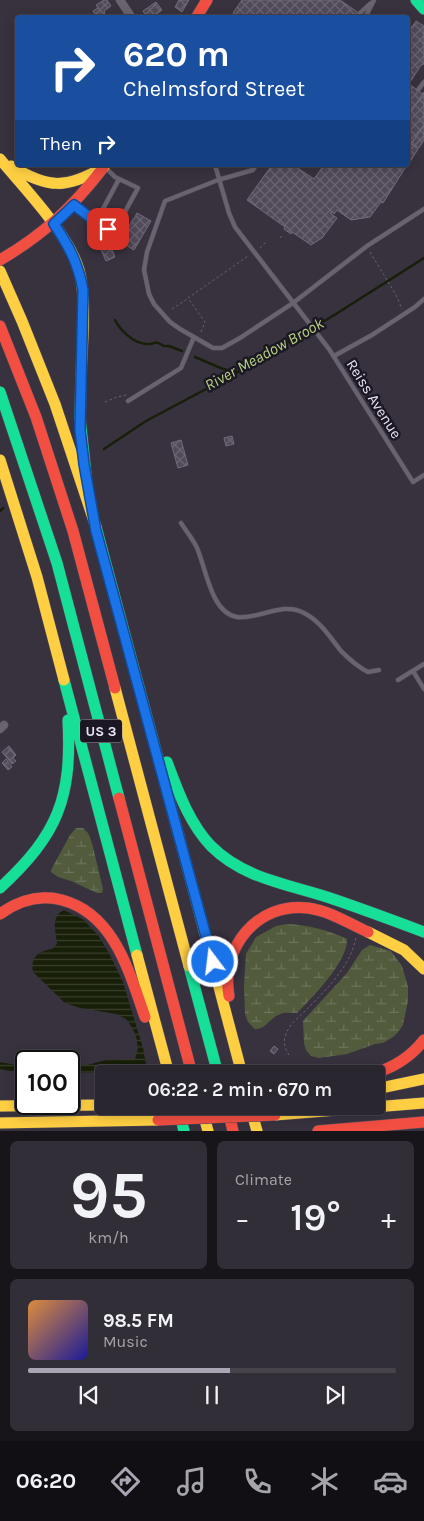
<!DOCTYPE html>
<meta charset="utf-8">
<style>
body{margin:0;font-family:Karla,sans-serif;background:#322e37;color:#f1f3f6;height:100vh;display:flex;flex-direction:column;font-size:19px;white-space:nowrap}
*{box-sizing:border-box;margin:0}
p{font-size:16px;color:#a5a5aa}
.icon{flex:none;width:28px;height:28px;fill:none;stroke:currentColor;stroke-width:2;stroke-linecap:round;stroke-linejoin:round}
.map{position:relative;height:1131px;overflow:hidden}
.drawer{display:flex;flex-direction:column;gap:10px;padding:10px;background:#17151a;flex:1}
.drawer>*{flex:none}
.hud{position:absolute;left:15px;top:15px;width:395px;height:152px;border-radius:5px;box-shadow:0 2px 12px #0003,0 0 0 1px #46434b;background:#1a4fa0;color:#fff;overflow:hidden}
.speed{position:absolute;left:15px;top:1050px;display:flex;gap:10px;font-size:25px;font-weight:700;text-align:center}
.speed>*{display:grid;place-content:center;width:65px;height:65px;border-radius:50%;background:#2a262f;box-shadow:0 2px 12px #0003,0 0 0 1px #46434b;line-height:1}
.speed .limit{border:2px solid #111;border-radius:8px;background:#fff;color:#111}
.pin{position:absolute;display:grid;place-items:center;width:42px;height:42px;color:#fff;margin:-21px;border-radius:10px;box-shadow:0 2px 8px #0006}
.me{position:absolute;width:55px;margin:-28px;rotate:345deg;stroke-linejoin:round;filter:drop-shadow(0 0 4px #0008)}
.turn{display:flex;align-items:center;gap:18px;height:105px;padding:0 25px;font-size:22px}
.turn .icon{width:65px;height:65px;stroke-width:2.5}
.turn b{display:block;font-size:35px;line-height:42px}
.then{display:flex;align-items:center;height:48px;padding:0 25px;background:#0003;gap:10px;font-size:19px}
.big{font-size:38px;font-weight:600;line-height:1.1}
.drawer .card{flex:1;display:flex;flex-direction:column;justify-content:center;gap:8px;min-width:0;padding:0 18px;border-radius:8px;background:#322e37}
.drawer .dial{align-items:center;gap:0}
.dial b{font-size:65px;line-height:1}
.song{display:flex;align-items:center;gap:15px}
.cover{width:60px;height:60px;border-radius:8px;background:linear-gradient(135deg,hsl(30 70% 55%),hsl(240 70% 35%))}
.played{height:5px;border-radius:2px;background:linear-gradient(90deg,#aaa5b3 55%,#46434b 55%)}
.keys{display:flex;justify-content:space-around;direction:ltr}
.heat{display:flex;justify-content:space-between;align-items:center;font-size:28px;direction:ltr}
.drawer .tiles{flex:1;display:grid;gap:10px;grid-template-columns:1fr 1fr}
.card:last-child{grid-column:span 2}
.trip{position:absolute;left:95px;top:1065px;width:290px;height:50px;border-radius:5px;background:#2a262f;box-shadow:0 2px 12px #0003,0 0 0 1px #46434b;font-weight:600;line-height:50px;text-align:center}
.tabs{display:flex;height:80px;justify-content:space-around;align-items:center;background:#110f13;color:#a5a5aa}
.tabs .icon{width:35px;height:35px}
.tabs .active{color:#aaa5b3}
.tabs b{font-size:22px;color:#f1f3f6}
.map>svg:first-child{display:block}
.wetland{fill:url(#wetland-marsh)}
.water{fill:url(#water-rules)}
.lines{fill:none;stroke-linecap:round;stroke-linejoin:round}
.stream{stroke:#181f08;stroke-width:2.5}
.building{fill:url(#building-cross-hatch);stroke:#716c78}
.lane-casing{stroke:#54505b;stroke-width:5}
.street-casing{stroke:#54505b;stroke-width:9}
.fast-casing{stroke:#54505b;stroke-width:12}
.slow-casing{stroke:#54505b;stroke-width:12}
.jam-casing{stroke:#54505b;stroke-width:12}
.path{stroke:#67636c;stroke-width:1;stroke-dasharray:2.5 2.5;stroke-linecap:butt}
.lane{stroke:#68636e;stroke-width:4}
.street{stroke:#68636e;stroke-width:8}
.fast{stroke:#16e098;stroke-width:11}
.slow{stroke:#ffcf43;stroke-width:11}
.jam{stroke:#f24e42;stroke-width:11}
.jam-bridge-casing{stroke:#54505b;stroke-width:12;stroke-linecap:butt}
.jam-bridge{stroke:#f24e42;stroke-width:11}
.route-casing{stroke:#114b97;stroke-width:12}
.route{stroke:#1a73e8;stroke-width:9}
.labels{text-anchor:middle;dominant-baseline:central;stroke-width:5;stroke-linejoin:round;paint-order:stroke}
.shield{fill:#1c1823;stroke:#aba6b4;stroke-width:1}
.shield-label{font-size:14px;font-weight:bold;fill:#e8e3f2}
.street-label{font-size:15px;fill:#e8e3f2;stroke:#1c1823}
.water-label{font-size:16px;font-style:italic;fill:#b6d281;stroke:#1c1823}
</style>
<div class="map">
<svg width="424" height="1131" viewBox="0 0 424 1131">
<defs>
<pattern id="wetland-marsh" width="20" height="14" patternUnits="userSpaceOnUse" patternTransform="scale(1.25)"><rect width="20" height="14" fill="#525c3d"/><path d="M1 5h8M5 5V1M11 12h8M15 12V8" fill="none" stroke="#6b735a"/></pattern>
<pattern id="water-rules" width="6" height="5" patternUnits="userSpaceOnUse" patternTransform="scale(1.25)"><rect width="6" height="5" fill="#181f08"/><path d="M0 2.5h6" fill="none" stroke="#3a3f2c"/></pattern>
<pattern id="building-cross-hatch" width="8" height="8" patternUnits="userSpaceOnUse" patternTransform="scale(1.25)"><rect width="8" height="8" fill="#514a59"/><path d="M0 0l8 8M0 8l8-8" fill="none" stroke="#6a6471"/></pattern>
</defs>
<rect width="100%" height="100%" fill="#38323f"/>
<!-- wetland -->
<path class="wetland" d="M76,828H83L88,833L92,843L103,889L102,893H97L71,881L58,877L51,872V870L70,835Z
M287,924C308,925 328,930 347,939C348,961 312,998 297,1013C289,1012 282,1012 276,1016C268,1021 265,1029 255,1029L248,1022L245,1014L244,986L246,954L256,937L276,926Z
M370,945L391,951L402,966L408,987V1001L403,1025L398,1032L393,1037L383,1043L375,1044L347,1054L319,1058L311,1056L306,1050L304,1043L303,1021L347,973L362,950Z"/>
<!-- water -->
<path class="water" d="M64,910L84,920L91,928L98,935L109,953L123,982L143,1048L147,1070L139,1069L128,1072L69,1073V1065H87L106,1060L135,1059L138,1048L136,1036L133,1029L126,1019L116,1014L80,1008L65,1003L33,972C30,958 38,951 52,949L57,944C56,932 50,916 64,910Z
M0,1062L26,1067V1074L0,1069Z"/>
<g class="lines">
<!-- stream -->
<path class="stream" d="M115,320C120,330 133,343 146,344C155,345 154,339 164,346H169L182,351
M195,357L223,369L236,372
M104,449L146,421L238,372L336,314L424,258
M0,511L3,508"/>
</g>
<!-- building -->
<path class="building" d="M104,0H107L111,6L104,11L105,13L103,14L106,18H97L93,11L98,8L96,5Z
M179,0H189L182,12L175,7Z
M242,0H340L366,18H239L233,13Z
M156,2L162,10L151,18H147L143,11Z
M416,21L424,26V64L421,65L409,84L423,94L410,113L408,111V32Z
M424,92V125L411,144L418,149L408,165V111L410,113Z
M424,125V140L419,148L411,144Z
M272,165H293L314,179L324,165H407L383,203L381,202L370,217L351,220L337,210L334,214L332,212L331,214L337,218L322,238L311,245L292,232L291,234L284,229L285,227L247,200Z
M137,213L151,221L134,250L121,242L125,235H124L133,219H134Z
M108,239L115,257L106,261L98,243Z
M232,436L234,444L226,446L224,438Z
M181,440L188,465L178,468L171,443Z
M9,746L16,755L13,758L16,761L12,764L2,752Z
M6,759L12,767L8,770L2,763Z
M274,1046L278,1049L274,1054L270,1051Z"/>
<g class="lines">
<!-- lane casing -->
<g class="lane-casing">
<path id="lane" d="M360,13L371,3
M365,18L374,0
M418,90L424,82
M215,165L229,213L235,227L329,349L413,482L424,475
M256,165L253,170L218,180L165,201L147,252L144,270L149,294L154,304L170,322L180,329L213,348H222L240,338L293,303L367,246L424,209
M74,205L96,222L114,232L138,188L115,177L107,169
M96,222L119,179
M334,356L372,335L415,307L424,299
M128,401L181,368L194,337
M181,523C186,531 193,539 197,548C206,568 211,613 237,617C259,620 282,601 304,613C320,621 330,637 341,651C349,659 358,667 368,672L379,670
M413,671L424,689
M398,680L424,664"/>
</g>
<!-- street casing -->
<g class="street-casing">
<path id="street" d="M120,0L132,18
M0,729L4,725"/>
</g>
<!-- fast casing -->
<g class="fast-casing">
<path id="fast" d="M416,0L424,9
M81,377L80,418L86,474
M0,392L57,563L119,798
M96,527L200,915
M64,680L137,955
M167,762C178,791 189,823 211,846C243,878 286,884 327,897C360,908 392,920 424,932
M0,888C58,834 72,799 68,720
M189,966L218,1074
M178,1106L184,1131"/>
</g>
<!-- slow casing -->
<g class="slow-casing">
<path id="slow" d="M0,159C25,189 68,233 79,270C87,299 82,346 81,377
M11,166C48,189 67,189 104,167
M0,271L22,321L55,404L96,527
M0,460L37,577L64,680
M115,688L189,966
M200,915L242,1074
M368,932L404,950L424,969
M137,955L169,1074
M376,1089L424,1079
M0,1106L104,1105
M201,1106L208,1131
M250,1106L257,1131
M275,1115L424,1103
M0,1123L158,1120"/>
</g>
<!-- jam casing -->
<g class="jam-casing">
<path id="jam" d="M196,18L207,0
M0,260C43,235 73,207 103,168
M0,326L36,417L73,531L115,688
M119,798L192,1074
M0,914C18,901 39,894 62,900C114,914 129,971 145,1017
M229,996C220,948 257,902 308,908C330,911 348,923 368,932
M372,1074C394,1068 410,1058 424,1040
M227,1106L233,1131
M318,1131L424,1122"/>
</g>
<!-- path -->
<path class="path" d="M280,238L283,234
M260,248L266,242
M370,252L396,295L402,309
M172,309L187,299
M201,332L205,322L188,298L248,256
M105,402L117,397L126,395
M289,1055C286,1050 283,1044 285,1037C288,1025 298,1018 306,1010C326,990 351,966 356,937"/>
<!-- lane -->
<use href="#lane" class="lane"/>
<!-- street -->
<use href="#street" class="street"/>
<!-- fast -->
<use href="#fast" class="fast"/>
<!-- slow -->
<use href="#slow" class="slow"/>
<!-- jam -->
<use href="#jam" class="jam"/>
<!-- jam-bridge casing -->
<g class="jam-bridge-casing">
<path id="jam-bridge" d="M158,1120L275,1115"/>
</g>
<!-- jam-bridge -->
<use href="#jam-bridge" class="jam-bridge"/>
</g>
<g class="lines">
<!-- route casing -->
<g class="route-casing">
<path id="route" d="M108,229L96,222L74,205L54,224C69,246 78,263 83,290L80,430L84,464L96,531L213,962"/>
</g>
<!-- route -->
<use href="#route" class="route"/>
</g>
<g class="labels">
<!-- shield labels -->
<rect class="shield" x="80" y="719.5" width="42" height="23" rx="4"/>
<g class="shield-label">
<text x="101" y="731">US 3</text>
</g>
<!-- street labels -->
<g class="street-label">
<text transform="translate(374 399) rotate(58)">Reiss Avenue</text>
</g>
<!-- water labels -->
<g class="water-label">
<text transform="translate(264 354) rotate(-29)">River Meadow Brook</text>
</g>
</g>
</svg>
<div class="speed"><div class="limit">100</div></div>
<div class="pin" style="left:108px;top:229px;background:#d93025"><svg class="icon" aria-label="arrive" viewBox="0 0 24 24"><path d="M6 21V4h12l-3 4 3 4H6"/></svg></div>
<svg class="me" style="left:213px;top:962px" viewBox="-20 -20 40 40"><circle r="17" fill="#1a73e8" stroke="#fff" stroke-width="3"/><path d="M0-11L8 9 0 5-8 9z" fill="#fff"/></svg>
<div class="trip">06:22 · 2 min · 670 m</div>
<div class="hud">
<div class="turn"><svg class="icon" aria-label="right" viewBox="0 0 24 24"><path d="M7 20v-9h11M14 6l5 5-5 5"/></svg><div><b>620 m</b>Chelmsford Street</div></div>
<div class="then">Then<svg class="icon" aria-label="right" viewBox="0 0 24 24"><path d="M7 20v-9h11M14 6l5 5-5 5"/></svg></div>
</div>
</div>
<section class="drawer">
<div class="tiles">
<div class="card dial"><b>95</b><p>km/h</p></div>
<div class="card"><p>Climate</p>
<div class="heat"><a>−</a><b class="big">19°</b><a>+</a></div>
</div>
<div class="card">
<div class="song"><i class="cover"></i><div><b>98.5 FM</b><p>Music</p></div></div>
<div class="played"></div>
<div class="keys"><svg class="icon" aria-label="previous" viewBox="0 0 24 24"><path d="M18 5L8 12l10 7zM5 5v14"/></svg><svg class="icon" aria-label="pause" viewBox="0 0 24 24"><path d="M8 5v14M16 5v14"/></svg><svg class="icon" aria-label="next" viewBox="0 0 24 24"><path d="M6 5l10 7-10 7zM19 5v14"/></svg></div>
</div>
</div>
</section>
<nav class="tabs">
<b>06:20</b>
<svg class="icon active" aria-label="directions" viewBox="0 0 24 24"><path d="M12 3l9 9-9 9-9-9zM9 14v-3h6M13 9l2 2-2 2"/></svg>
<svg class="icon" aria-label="music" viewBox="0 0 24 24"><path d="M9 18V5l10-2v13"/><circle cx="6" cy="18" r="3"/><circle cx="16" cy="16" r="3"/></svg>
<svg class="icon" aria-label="phone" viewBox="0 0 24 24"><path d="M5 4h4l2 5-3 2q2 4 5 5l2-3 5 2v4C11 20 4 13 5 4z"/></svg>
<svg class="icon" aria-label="climate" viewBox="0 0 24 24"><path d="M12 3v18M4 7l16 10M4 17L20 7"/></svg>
<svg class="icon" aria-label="car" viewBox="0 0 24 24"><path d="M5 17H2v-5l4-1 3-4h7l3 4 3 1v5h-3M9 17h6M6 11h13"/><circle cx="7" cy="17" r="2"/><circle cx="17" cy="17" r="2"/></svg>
</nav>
